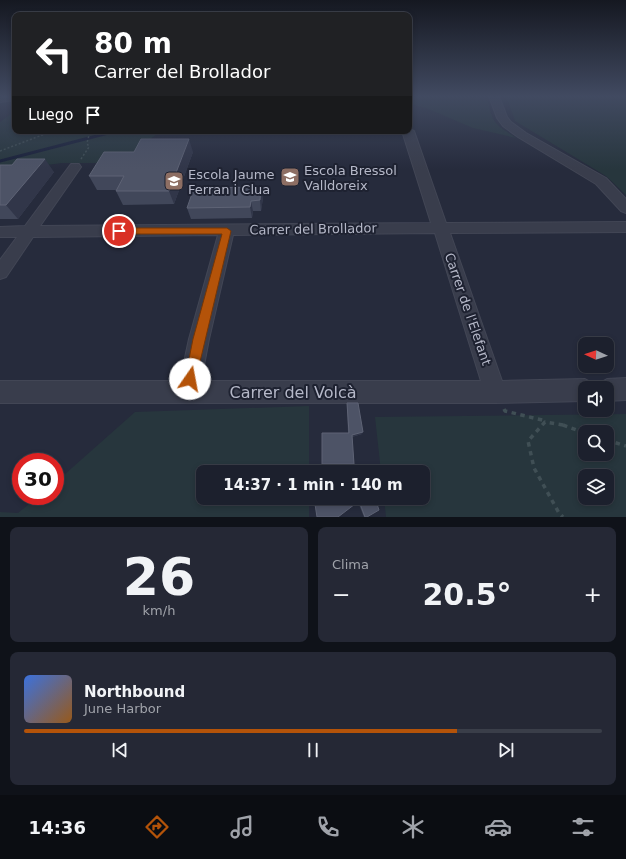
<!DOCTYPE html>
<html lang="es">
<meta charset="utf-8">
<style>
body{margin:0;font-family:"DejaVu Sans",sans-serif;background:#252835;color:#f1f3f6;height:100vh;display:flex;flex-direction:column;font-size:15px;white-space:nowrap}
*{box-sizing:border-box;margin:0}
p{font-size:13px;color:#a0a3aa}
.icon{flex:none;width:22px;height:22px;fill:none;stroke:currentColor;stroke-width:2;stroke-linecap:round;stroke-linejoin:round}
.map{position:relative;height:517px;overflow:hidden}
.panel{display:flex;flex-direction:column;gap:10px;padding:10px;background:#0f1219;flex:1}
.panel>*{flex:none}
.guide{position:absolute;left:12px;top:12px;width:400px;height:122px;border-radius:8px;box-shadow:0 2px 6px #0003,0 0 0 1px #3a3e49;background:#202124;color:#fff;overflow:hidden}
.needle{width:26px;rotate:273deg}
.fabs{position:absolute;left:578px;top:337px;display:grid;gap:8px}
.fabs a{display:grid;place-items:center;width:36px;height:36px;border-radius:8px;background:#1c202d;box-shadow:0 2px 6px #0003,0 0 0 1px #3a3e49;font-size:20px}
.speed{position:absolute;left:12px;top:453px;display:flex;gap:8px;font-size:20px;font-weight:700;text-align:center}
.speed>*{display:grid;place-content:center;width:52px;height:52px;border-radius:50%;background:#1c202d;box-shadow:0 2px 6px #0003,0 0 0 1px #3a3e49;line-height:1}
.speed .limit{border:6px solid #d22;background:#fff;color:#111}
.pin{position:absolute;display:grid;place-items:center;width:34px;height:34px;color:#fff;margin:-17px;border:2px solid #fff;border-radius:50%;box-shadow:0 1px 4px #0007}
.me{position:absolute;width:44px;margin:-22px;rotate:12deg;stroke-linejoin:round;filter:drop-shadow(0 0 3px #0008)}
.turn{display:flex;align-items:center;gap:14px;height:84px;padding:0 16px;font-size:18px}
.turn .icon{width:52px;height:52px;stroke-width:2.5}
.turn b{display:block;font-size:28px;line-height:34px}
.then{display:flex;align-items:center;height:38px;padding:0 16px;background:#0003;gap:8px;font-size:15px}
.big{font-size:30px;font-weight:700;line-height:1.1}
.panel .card{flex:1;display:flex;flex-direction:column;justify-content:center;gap:6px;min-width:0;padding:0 14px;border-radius:8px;background:#252835}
.panel .dial{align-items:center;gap:0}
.dial b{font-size:52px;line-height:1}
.song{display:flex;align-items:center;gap:12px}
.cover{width:48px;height:48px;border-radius:6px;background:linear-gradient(135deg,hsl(220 70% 55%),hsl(30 70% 35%))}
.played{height:4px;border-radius:2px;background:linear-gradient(90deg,#b45309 75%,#3a3e49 75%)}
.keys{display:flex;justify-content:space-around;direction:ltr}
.heat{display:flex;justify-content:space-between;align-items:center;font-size:22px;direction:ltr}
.panel .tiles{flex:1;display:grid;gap:10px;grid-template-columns:1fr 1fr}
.card:last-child{grid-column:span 2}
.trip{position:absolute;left:196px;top:465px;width:234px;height:40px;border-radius:8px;background:#1c202d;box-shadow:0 2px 6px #0003,0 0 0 1px #3a3e49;font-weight:700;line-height:40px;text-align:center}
.menu{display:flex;height:64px;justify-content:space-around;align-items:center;background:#0b0d12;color:#a0a3aa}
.menu .icon{width:28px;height:28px}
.menu .selected{color:#b45309}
.menu b{font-size:18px;color:#f1f3f6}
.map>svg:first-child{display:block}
.green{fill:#27363d;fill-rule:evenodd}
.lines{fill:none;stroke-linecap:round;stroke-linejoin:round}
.stream{stroke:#192039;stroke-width:3}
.street-casing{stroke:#424655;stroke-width:2}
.path-far1{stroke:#404f55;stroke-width:1.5;stroke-dasharray:2 2;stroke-linecap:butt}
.path{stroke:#404f55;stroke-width:3.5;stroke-dasharray:4.5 4.5;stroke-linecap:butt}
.street{fill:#393d4c;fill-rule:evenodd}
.wall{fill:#41475a}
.shaded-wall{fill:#313649}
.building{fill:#4d5366;stroke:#5e6375}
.route{fill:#b45309;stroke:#753606}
.labels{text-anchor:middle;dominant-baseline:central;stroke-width:4;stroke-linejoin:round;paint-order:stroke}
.poi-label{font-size:13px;fill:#b5b8c8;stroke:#1e2231;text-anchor:start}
.street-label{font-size:13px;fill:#b5b8c8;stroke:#1e2231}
.near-street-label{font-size:16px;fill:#b5b8c8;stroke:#1e2231}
</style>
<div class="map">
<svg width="626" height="517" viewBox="0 0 626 517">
<rect width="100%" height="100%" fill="#262b3c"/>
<!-- green -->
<path class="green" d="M409,96H453L488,99C492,125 496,124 516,138L473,128L426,108L409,104Z
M506,96H626V195L606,176L515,121Z
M15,111V131H161L129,155L96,163H62L0,171V122Z
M309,406V472H203V498H309V517H0V512L18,513L39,496H55V483L135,412Z
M626,414V517H386L384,498H423V472H381L375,417ZM585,432H607V454H585ZM585,476H607V498H585Z"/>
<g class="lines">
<!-- stream -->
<path class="stream" d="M0,161L116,131"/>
<!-- street casing -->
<g class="street-casing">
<path id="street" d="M0,96H15V100L0,102Z
M489,96H499L507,117L511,122L526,133L606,178L626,199V213L621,211L596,184L518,137L503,126L497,118Z
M409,128L414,131L446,223L626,222V232L450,233L502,381L585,379L592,383L595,388H585V401L495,403H0V381H180L189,339L218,235L33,237L6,277L0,279V260L17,237H0V227L25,226L71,164H79L81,167L40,226L431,223L402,131H409ZM435,233L481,381H201L209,339L233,235Z
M626,378V400L607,401V388H597L600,383L607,379Z"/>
</g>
<!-- path-far1 -->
<path class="path-far1" d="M66,131L78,133L91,131
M0,151L45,134L63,131
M81,159L89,147L87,143L90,131"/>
<!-- path -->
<path class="path" d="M504,409L505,411L546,421
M563,425L545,422L528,441L534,468L559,513L563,517
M563,425L585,433
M607,440L626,446"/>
<!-- street -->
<use href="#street" class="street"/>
</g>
<!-- wall -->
<path class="wall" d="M227,131H300V134L228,135Z
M193,152L174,204L123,205L116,191V190H97L89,176Z
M0,165L54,172L18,219H0Z
M263,198L261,211H253L252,218L191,219L187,208Z
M347,403L362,434L352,437L354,464V465L322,466V435L348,433L347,406Z
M375,498L367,517H364L358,502L314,499Z"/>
<!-- shaded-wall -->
<path class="shaded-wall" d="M189,139L193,152L174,204L169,191Z
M45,159L54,172L18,219L6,205Z
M261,187L263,198L261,211L260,200Z
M251,201L253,211L252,218L250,207Z
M363,432L362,434L351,437L352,435Z"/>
<!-- building -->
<path class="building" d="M141,139H189L169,191H116L124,176H89L104,152H134Z
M17,159H45L6,205H0V165H12Z
M261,187L260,200L251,201L250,207L187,208L194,188Z
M347,403H358L363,432L352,435L354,464H322V433H349Z
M314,498H375L379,510L367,517H365L359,501L338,517H317Z"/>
<!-- sky -->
<linearGradient id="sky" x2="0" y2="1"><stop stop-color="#151821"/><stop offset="0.57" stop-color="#414a61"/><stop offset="1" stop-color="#414a61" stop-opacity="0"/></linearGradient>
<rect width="626" height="169" fill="url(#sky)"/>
<!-- route -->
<path class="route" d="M119,228H227L231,231L195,383L190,385L186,383L185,379L193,339L222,234H119L115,231Z"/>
<!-- icons -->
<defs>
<g id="school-square" transform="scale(1)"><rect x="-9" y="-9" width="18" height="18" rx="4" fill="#8d6e63" stroke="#1e2231"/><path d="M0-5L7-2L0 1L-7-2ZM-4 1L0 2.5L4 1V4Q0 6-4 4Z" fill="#fff"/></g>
</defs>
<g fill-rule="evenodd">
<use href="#school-square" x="290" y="177"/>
<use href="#school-square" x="174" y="181"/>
</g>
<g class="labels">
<!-- poi labels -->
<g class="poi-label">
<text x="304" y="170">Escola Bressol<tspan x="304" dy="15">Valldoreix</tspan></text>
<text x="188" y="174">Escola Jaume<tspan x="188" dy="15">Ferran i Clua</tspan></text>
</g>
<!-- street labels -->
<g class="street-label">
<text transform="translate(313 229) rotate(-1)">Carrer del Brollador</text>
<text transform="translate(468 309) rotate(71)">Carrer de l'Elefant</text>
</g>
<!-- near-street labels -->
<g class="near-street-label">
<text x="293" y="392">Carrer del Volcà</text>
</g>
</g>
</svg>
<div class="fabs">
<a><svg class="needle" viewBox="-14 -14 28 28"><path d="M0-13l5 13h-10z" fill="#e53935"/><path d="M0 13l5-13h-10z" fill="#a0a3aa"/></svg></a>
<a><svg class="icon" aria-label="sound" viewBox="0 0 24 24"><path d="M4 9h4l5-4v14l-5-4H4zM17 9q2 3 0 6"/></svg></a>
<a><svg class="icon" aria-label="search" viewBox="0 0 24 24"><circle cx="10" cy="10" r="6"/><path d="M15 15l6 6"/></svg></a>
<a><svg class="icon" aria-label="layers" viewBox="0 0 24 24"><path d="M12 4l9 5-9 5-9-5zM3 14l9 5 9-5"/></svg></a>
</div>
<div class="speed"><div class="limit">30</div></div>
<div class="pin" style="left:119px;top:231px;background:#d93025"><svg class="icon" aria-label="arrive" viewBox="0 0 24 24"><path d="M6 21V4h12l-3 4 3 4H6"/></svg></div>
<svg class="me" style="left:190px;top:379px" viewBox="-20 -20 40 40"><circle r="19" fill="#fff"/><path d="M0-13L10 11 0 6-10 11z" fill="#b45309"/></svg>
<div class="trip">14:37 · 1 min · 140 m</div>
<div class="guide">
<div class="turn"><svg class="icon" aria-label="left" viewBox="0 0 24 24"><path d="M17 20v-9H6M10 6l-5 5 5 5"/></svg><div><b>80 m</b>Carrer del Brollador</div></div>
<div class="then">Luego<svg class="icon" aria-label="arrive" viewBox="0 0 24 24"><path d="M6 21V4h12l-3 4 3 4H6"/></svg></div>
</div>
</div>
<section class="panel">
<div class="tiles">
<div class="card dial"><b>26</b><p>km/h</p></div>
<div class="card"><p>Clima</p>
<div class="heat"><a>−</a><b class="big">20.5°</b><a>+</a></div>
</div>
<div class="card">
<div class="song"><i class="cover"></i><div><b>Northbound</b><p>June Harbor</p></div></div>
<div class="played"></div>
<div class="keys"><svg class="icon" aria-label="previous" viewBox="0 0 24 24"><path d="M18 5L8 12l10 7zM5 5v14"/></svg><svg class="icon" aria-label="pause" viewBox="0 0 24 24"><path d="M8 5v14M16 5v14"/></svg><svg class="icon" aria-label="next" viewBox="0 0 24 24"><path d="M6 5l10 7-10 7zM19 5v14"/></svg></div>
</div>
</div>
</section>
<nav class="menu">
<b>14:36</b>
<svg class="icon selected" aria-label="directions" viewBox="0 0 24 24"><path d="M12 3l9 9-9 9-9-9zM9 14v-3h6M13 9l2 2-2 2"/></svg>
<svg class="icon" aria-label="music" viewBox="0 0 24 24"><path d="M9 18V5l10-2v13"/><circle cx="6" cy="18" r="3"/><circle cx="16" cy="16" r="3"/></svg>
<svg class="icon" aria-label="phone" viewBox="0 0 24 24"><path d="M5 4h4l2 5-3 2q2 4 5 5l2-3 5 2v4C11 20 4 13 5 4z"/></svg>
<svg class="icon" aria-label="climate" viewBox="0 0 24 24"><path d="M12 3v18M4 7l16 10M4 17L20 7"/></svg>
<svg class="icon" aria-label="car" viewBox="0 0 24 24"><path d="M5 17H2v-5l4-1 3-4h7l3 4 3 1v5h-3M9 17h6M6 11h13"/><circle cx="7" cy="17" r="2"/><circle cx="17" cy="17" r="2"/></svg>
<svg class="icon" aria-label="filters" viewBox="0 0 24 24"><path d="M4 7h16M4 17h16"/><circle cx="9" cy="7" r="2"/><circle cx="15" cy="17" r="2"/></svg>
</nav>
